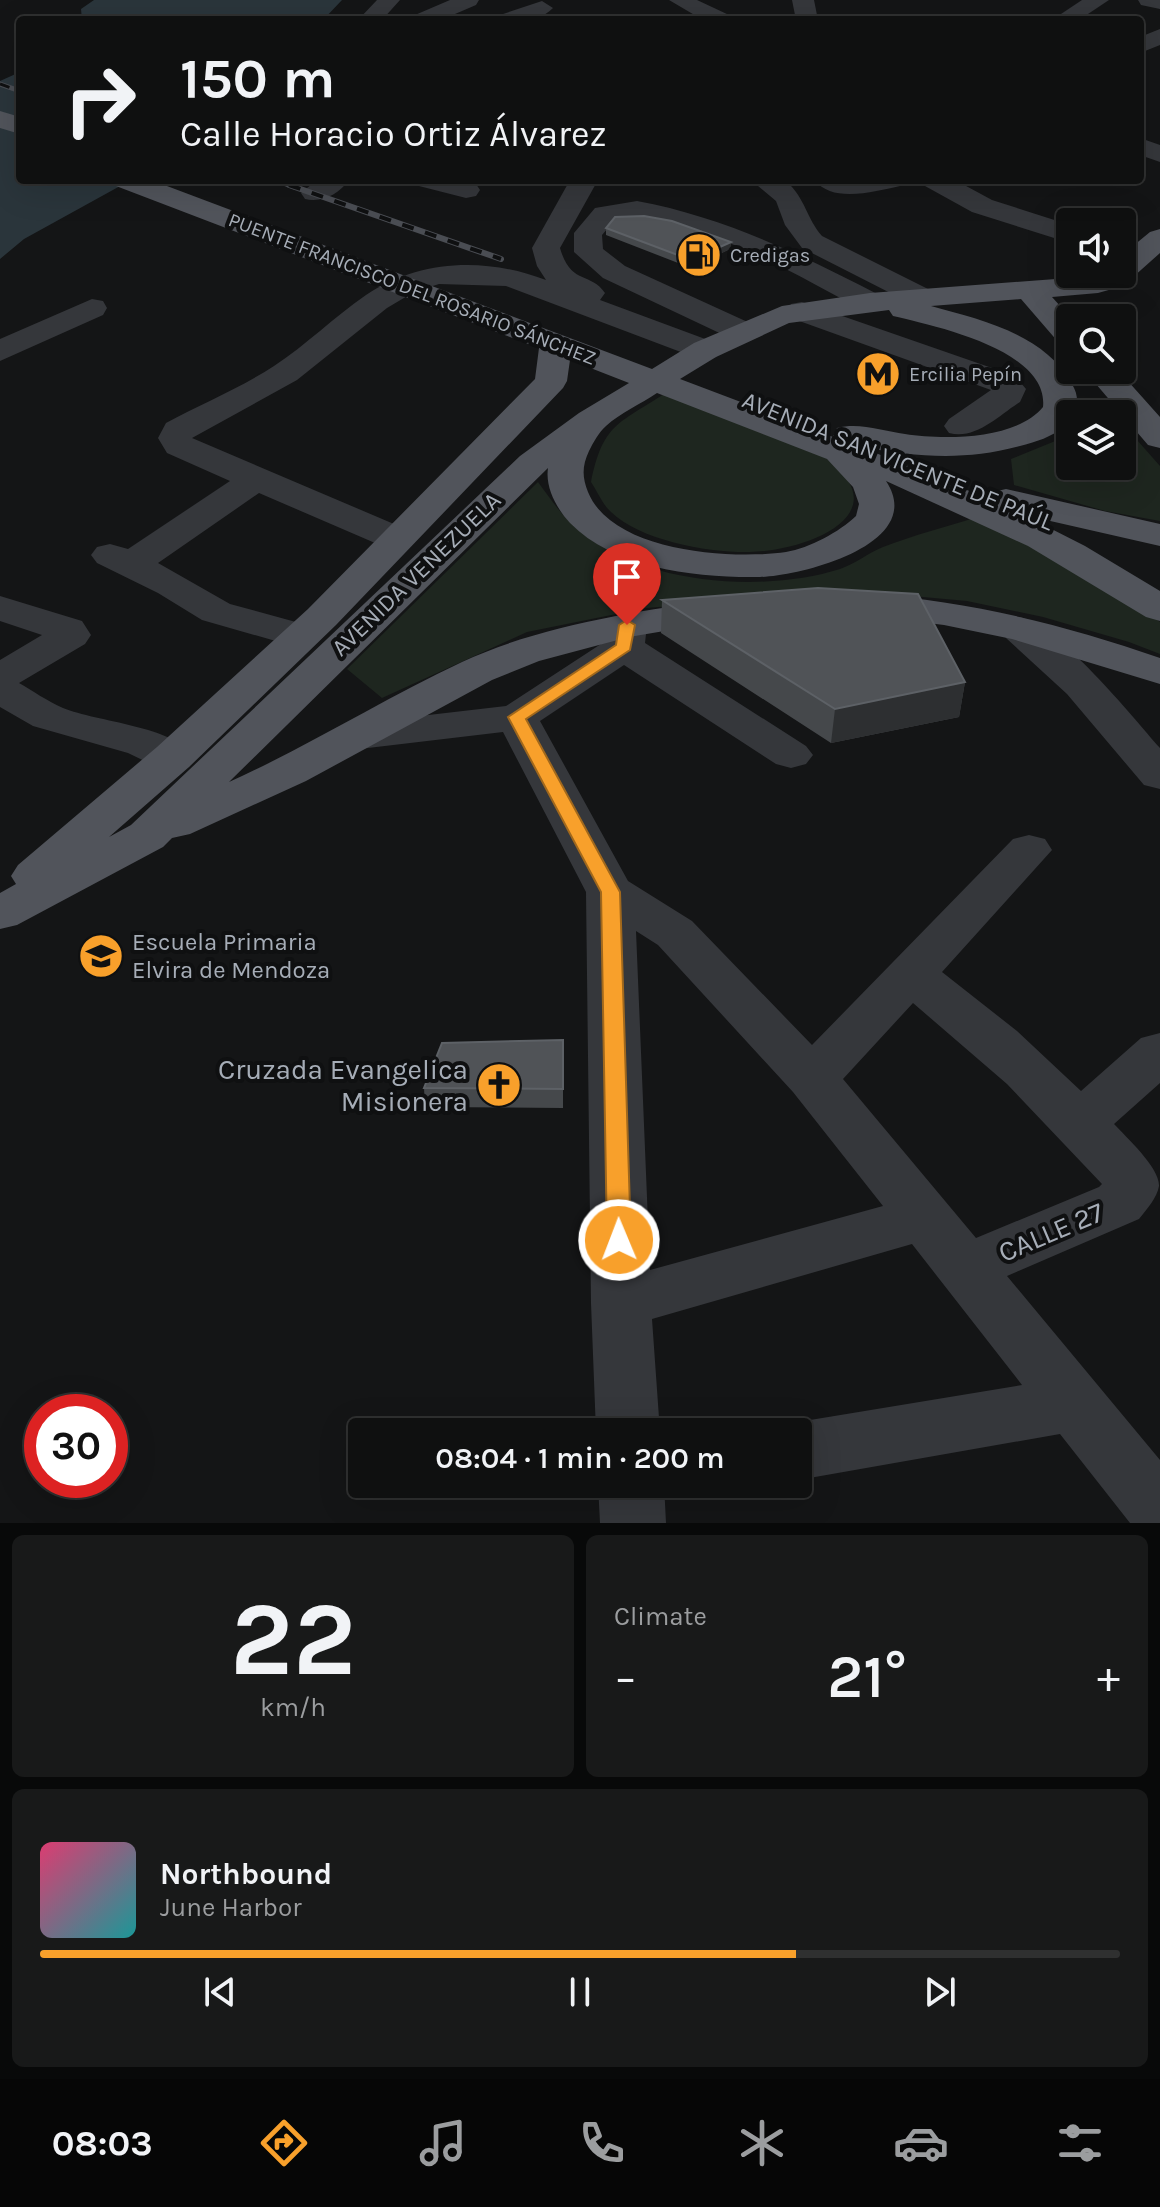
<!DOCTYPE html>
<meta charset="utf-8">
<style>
body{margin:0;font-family:Karla,sans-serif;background:#181919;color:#f1f3f6;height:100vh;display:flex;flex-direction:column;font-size:30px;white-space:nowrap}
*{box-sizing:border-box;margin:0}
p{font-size:26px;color:#9b9d9f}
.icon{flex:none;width:44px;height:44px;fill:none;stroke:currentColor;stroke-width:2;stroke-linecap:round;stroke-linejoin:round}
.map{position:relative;height:1523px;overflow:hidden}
.details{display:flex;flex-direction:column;gap:12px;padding:12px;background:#080909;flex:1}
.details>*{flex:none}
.top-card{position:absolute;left:16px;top:16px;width:1128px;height:168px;border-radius:8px;box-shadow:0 8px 32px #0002,0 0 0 2px #2f3030;background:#0f1010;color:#f1f3f6;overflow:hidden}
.fabs{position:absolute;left:1056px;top:208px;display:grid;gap:16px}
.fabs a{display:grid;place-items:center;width:80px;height:80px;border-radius:8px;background:#0f1010;box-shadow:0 8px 32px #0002,0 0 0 2px #2f3030;font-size:40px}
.speed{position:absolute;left:24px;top:1394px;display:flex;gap:16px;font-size:40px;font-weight:700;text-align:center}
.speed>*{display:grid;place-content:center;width:104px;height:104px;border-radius:50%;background:#0f1010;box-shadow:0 8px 32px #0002,0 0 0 2px #2f3030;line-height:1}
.speed .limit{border:12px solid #d22;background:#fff;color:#111}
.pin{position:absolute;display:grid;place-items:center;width:68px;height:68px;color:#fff;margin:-82px -34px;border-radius:50% 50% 50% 0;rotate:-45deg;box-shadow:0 0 8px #0007}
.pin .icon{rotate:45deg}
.me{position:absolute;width:88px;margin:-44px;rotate:359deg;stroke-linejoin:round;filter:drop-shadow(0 0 6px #0008)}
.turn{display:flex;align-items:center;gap:28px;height:168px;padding:0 32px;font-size:36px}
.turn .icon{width:104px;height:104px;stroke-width:2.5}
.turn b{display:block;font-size:56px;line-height:68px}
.big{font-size:60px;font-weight:600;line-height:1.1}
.details .card{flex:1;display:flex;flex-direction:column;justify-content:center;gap:12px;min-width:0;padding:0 28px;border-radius:12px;background:#181919}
.details .dial{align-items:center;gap:0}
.dial b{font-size:104px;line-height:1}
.song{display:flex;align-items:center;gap:24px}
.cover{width:96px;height:96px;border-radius:12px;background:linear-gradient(135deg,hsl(340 70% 55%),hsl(180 70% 35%))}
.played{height:8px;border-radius:4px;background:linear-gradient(90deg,#f8a02b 70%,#2f3030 70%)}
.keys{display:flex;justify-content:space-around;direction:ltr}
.heat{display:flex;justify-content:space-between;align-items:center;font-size:44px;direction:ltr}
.details .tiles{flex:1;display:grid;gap:12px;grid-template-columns:1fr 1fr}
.card:last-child{grid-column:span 2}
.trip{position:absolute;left:348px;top:1418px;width:464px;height:80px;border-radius:8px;background:#0f1010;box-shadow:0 8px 32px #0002,0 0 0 2px #2f3030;font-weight:600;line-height:80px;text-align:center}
.dock{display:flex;height:128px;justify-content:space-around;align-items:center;background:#060606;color:#9b9d9f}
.dock .icon{width:56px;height:56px}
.dock .on{color:#f8a02b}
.dock b{font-size:36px;color:#f1f3f6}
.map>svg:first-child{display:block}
.green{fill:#1e261f}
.water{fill:#2a353b}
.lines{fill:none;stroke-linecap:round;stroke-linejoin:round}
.minor{fill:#35373b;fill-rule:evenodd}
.major{fill:#51545b;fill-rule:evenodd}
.rail-far1-casing{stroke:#4a4d53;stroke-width:5}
.rail-casing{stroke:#4a4d53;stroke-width:6}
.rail-far1{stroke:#0f1011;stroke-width:3;stroke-dasharray:10;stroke-linecap:butt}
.rail{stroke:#0f1011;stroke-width:4;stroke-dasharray:12;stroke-linecap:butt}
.wall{fill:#45484b}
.shaded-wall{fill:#2d2f31}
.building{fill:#505357;stroke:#5d6166;stroke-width:2}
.route{fill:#f8a02b;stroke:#a1681c;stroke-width:2}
.labels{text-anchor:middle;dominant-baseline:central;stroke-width:8;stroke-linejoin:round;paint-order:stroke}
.far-poi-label{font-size:20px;fill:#a6adb7;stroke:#0f1011;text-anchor:start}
.far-street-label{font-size:20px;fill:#a6adb7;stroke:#0f1011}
.street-label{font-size:24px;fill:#a6adb7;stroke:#0f1011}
.poi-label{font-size:24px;fill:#a6adb7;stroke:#0f1011;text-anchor:start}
.near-poi-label{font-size:28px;fill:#a6adb7;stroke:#0f1011;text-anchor:end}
.near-street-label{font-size:28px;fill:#a6adb7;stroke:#0f1011}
</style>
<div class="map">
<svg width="1160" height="1523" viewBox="0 0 1160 1523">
<rect width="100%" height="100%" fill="#141516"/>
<!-- green -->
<path class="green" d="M664,394C702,408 740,423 778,437C792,443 811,447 823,456C904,514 806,551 750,552C710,553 641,541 611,512C603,505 597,491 591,482C603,424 618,424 664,394Z
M1122,423L1160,466V521L1105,511L1014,485L1011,459L1070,435V466H1122Z
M538,482C552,501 564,519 582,533C646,585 764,593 840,569C855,564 868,553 883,547C914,535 946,527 977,517L1133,603L1160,622V654L1129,642L1043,617L967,601L879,593L820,594L646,608L527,632L382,698L347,669Z"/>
<!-- water -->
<path class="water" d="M94,0H342L323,20H82L81,9Z
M20,72V180H131L24,239L0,259V81Z"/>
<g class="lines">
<!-- minor -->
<path class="minor" d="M377,0H400L382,20H358Z
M450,0H479L476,5L441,20H412L415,15Z
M669,0H697L729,15L732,20H703Z
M792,0H814L818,20H796Z
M1082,0H1109L1079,20H1052Z
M1138,0H1160V9L1141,5Z
M542,1L553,8C539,23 516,20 497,20L500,15Z
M1160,29V45L1140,53V37Z
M1140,138L1160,145V162L1140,155Z
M317,180H349C339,194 322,203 305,199L301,193Z
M415,180H460L476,184L480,190L476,196L466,198L419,186Z
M570,180H598L560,248C571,286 590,271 605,293L600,300L716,343L721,350L716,357L705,360L694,357L506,286L439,284L414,292L387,308L297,380L192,438L408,530L414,538L408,546L395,549L382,546L259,493L158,563L230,604L314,627L320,636L314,645L300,648L202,620L158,593L97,563L91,555L97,547L110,544L128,549L230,481L167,453L158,438L166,423C201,404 240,388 274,366C306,345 334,317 366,295C420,259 486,257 546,280L537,266L532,248Z
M751,180L787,182C805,198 807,219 822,236L932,291L936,297L932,303L921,306L910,303L802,248L785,225L776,201Z
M815,180H904L900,186C876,191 832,204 815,180Z
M921,180H955L992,200L1070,225V243L972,212L925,186Z
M637,201C724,217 802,255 881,296L885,302L881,308L870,311L859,308C792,273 692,211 614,221L602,235L603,249L625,266L752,324L757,331L752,338L741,340L730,338L603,278L574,252V233L595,208Z
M92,299L103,301L107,308L103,315L0,361V339Z
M802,302L1015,376L1026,389L1020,402C998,416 976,440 949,433L944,426L949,419L991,390L791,318L787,311L791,304Z
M0,596L82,621L91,635L85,644L19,683C33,691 47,701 63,708C97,722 174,726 195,757L189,767L173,770L157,767L128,753L33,726L0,707V660L42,635L0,621Z
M627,613L641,617L647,625L645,643L806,746L813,755L806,764L791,768L776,764L624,665L540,721L628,881L692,921L812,1045L1013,839L1029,835L1045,839L1052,850L942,972L1017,1031L1081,1091L1141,1038L1160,1033V1083L1114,1124C1126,1137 1160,1168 1159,1186C1157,1198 1147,1209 1139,1219L1007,1276L1160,1460V1523H1130L1060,1434L798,1480V1432L775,1431L798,1422L1022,1385L912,1244L652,1319L660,1432H596L591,1303L586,892L503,732L351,750L336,746L329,737L336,728L351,724L506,706L604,642L607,625L613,617ZM636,931L658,945L793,1092L883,1206L650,1270ZM913,1003L1007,1084L1102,1184L1099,1187L976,1238L843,1079Z
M1020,617C1060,627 1131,715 1160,748V789L1144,785L1067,694L1006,638L1000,629L1006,620Z
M598,1484H664L666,1523H600Z"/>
<!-- major -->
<path class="major" d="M0,111L20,117V134L0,128Z
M112,180H151L652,369L694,343L782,306L870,293L1122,274V255L1150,232L1160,229V253L1123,286L1098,293L1052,297L1071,318L1070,345L1059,343L1021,299L931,306C982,320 1044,334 1072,384C1082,401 1076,414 1064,426C1053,437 1035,442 1020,446C965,461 917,457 861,447L989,499L993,492L1006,489L1160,524V546L1024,515L1085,546L1160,591V621L1146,617L1028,546L886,481C928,544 801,576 760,577C697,578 615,569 570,523C557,509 545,488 548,468L229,782C309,746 383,699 462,662C542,625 634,612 721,599L735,603L741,611L735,619L629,637L539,661L492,680L306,781L190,834L172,838L163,847L17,925L0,929V893L16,884L11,876L18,865L157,747L308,609L535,379L539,348L116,186ZM889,310L893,316C935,326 1049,350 1043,407C1016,440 944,440 905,434C883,431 859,422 837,428L833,437L680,379L716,357L789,323ZM570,360L629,383L579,413L520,456L131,825L109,837L189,767L336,625L563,388L567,381ZM657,393L827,459L853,487L859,504L856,516C839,532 810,548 786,552C731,560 612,552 588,492C582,477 582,466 589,451C593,443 599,432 606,426C620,413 641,404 657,393Z
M1084,370H1118L1160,417V448L1148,445Z
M869,594C969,601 1065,625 1160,658V684L1012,639L944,625L855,614L849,606L855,598Z"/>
<!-- rail-far1 casing -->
<g class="rail-far1-casing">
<path id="rail-far1" d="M0,84L20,91
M275,180L294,187"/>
</g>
<!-- rail casing -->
<g class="rail-casing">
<path id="rail" d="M289,185L501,259"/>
</g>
<!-- rail-far1 -->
<use href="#rail-far1" class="rail-far1"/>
<!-- rail -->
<use href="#rail" class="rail"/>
</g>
<!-- wall -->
<path class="wall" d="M606,228L731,242L730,249L691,268L606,235Z
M662,600L965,682L959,717L831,743L661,633Z
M563,1040V1108L425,1107L424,1088Z"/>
<!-- shaded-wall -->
<path class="shaded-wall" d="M731,242L730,249L691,268V260Z
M965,682L959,717L831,743L835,709Z"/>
<!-- building -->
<path class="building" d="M644,216L672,221L731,242L691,260L606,228L615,217Z
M818,588L918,594L965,682L835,709L662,600Z
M563,1040V1089L424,1088L442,1043Z"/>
<!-- route -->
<path class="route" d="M627,620L635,625L630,650L526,719L620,892L631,1240L628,1247L619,1250L611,1247L607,1240L601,892L508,717L616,645L619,625Z"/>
<!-- icons -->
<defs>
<g id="fuel-disc" transform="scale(2.3)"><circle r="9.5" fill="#f8a02b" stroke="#0f1011"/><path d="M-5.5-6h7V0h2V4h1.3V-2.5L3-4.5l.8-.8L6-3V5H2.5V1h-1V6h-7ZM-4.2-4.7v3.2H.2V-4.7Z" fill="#111"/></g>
<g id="metro-disc" transform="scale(2.3)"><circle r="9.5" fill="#f8a02b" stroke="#0f1011"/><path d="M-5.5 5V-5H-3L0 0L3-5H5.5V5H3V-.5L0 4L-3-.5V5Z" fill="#111"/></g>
<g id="school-disc" transform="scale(2.3)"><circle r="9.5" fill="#f8a02b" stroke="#0f1011"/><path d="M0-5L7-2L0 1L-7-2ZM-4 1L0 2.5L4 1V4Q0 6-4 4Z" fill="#111"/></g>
<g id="church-disc" transform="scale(2.3)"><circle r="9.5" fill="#f8a02b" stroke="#0f1011"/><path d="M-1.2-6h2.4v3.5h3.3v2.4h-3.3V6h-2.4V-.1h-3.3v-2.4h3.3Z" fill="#111"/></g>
</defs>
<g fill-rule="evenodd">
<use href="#fuel-disc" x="699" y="255"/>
<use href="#metro-disc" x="878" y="374"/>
<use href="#school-disc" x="101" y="956"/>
<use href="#church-disc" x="499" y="1085"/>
</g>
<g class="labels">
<!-- far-poi labels -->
<g class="far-poi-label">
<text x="730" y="255">Credigas</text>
<text x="909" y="374">Ercilia Pepín</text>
</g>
<!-- far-street labels -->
<g class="far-street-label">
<text transform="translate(412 289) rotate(21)">PUENTE FRANCISCO DEL ROSARIO SÁNCHEZ</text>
</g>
<!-- street labels -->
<g class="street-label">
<text transform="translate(898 461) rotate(22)">AVENIDA SAN VICENTE DE PAÚL</text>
<text transform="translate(416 574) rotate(-44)">AVENIDA VENEZUELA</text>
</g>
<!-- poi labels -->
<g class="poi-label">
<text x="132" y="942">Escuela Primaria<tspan x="132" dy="28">Elvira de Mendoza</tspan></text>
</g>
<!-- near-poi labels -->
<g class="near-poi-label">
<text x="468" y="1069">Cruzada Evangelica<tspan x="468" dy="32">Misionera</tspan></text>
</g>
<!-- near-street labels -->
<g class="near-street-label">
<text transform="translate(1051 1232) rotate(-23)">CALLE 27</text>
</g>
</g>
</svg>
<div class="fabs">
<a><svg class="icon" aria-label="sound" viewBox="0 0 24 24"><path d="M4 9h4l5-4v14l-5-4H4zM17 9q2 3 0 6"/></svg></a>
<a><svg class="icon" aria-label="search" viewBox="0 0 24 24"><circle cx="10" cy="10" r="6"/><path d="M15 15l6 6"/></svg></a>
<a><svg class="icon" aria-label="layers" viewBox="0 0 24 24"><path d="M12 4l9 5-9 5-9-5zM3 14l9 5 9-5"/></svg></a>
</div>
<div class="speed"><div class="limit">30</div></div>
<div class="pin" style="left:627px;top:625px;background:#d93025"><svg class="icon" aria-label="arrive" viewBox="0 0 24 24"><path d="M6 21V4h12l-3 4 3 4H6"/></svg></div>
<svg class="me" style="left:619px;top:1240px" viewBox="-20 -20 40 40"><circle r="17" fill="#f8a02b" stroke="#fff" stroke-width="3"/><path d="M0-11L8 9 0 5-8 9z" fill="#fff"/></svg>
<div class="trip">08:04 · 1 min · 200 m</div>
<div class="top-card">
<div class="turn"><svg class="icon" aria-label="right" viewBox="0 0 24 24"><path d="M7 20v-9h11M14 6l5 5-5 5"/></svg><div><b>150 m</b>Calle Horacio Ortiz Álvarez</div></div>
</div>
</div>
<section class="details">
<div class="tiles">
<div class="card dial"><b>22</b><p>km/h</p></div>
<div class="card"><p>Climate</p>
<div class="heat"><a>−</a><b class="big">21°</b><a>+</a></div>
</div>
<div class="card">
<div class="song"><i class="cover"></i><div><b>Northbound</b><p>June Harbor</p></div></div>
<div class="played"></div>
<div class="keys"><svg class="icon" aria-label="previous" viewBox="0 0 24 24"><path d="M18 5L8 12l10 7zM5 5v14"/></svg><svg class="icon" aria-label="pause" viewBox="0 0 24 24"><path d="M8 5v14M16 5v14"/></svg><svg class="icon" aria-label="next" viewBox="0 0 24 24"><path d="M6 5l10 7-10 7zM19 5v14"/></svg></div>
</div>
</div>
</section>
<nav class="dock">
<b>08:03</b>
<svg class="icon on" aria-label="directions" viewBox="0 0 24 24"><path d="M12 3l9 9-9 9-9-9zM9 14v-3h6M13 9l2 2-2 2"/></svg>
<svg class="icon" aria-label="music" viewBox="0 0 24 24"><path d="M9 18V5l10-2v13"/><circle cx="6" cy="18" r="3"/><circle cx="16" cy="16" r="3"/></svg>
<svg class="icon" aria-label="phone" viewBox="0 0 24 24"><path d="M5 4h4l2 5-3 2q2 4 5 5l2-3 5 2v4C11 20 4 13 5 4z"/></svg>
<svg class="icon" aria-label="climate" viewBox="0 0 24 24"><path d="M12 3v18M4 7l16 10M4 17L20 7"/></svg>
<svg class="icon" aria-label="car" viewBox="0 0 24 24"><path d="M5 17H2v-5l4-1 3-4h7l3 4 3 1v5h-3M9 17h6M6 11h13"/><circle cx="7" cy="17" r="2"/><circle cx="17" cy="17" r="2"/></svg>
<svg class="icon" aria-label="filters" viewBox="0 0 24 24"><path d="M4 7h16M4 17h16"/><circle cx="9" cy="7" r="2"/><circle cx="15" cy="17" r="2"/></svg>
</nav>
